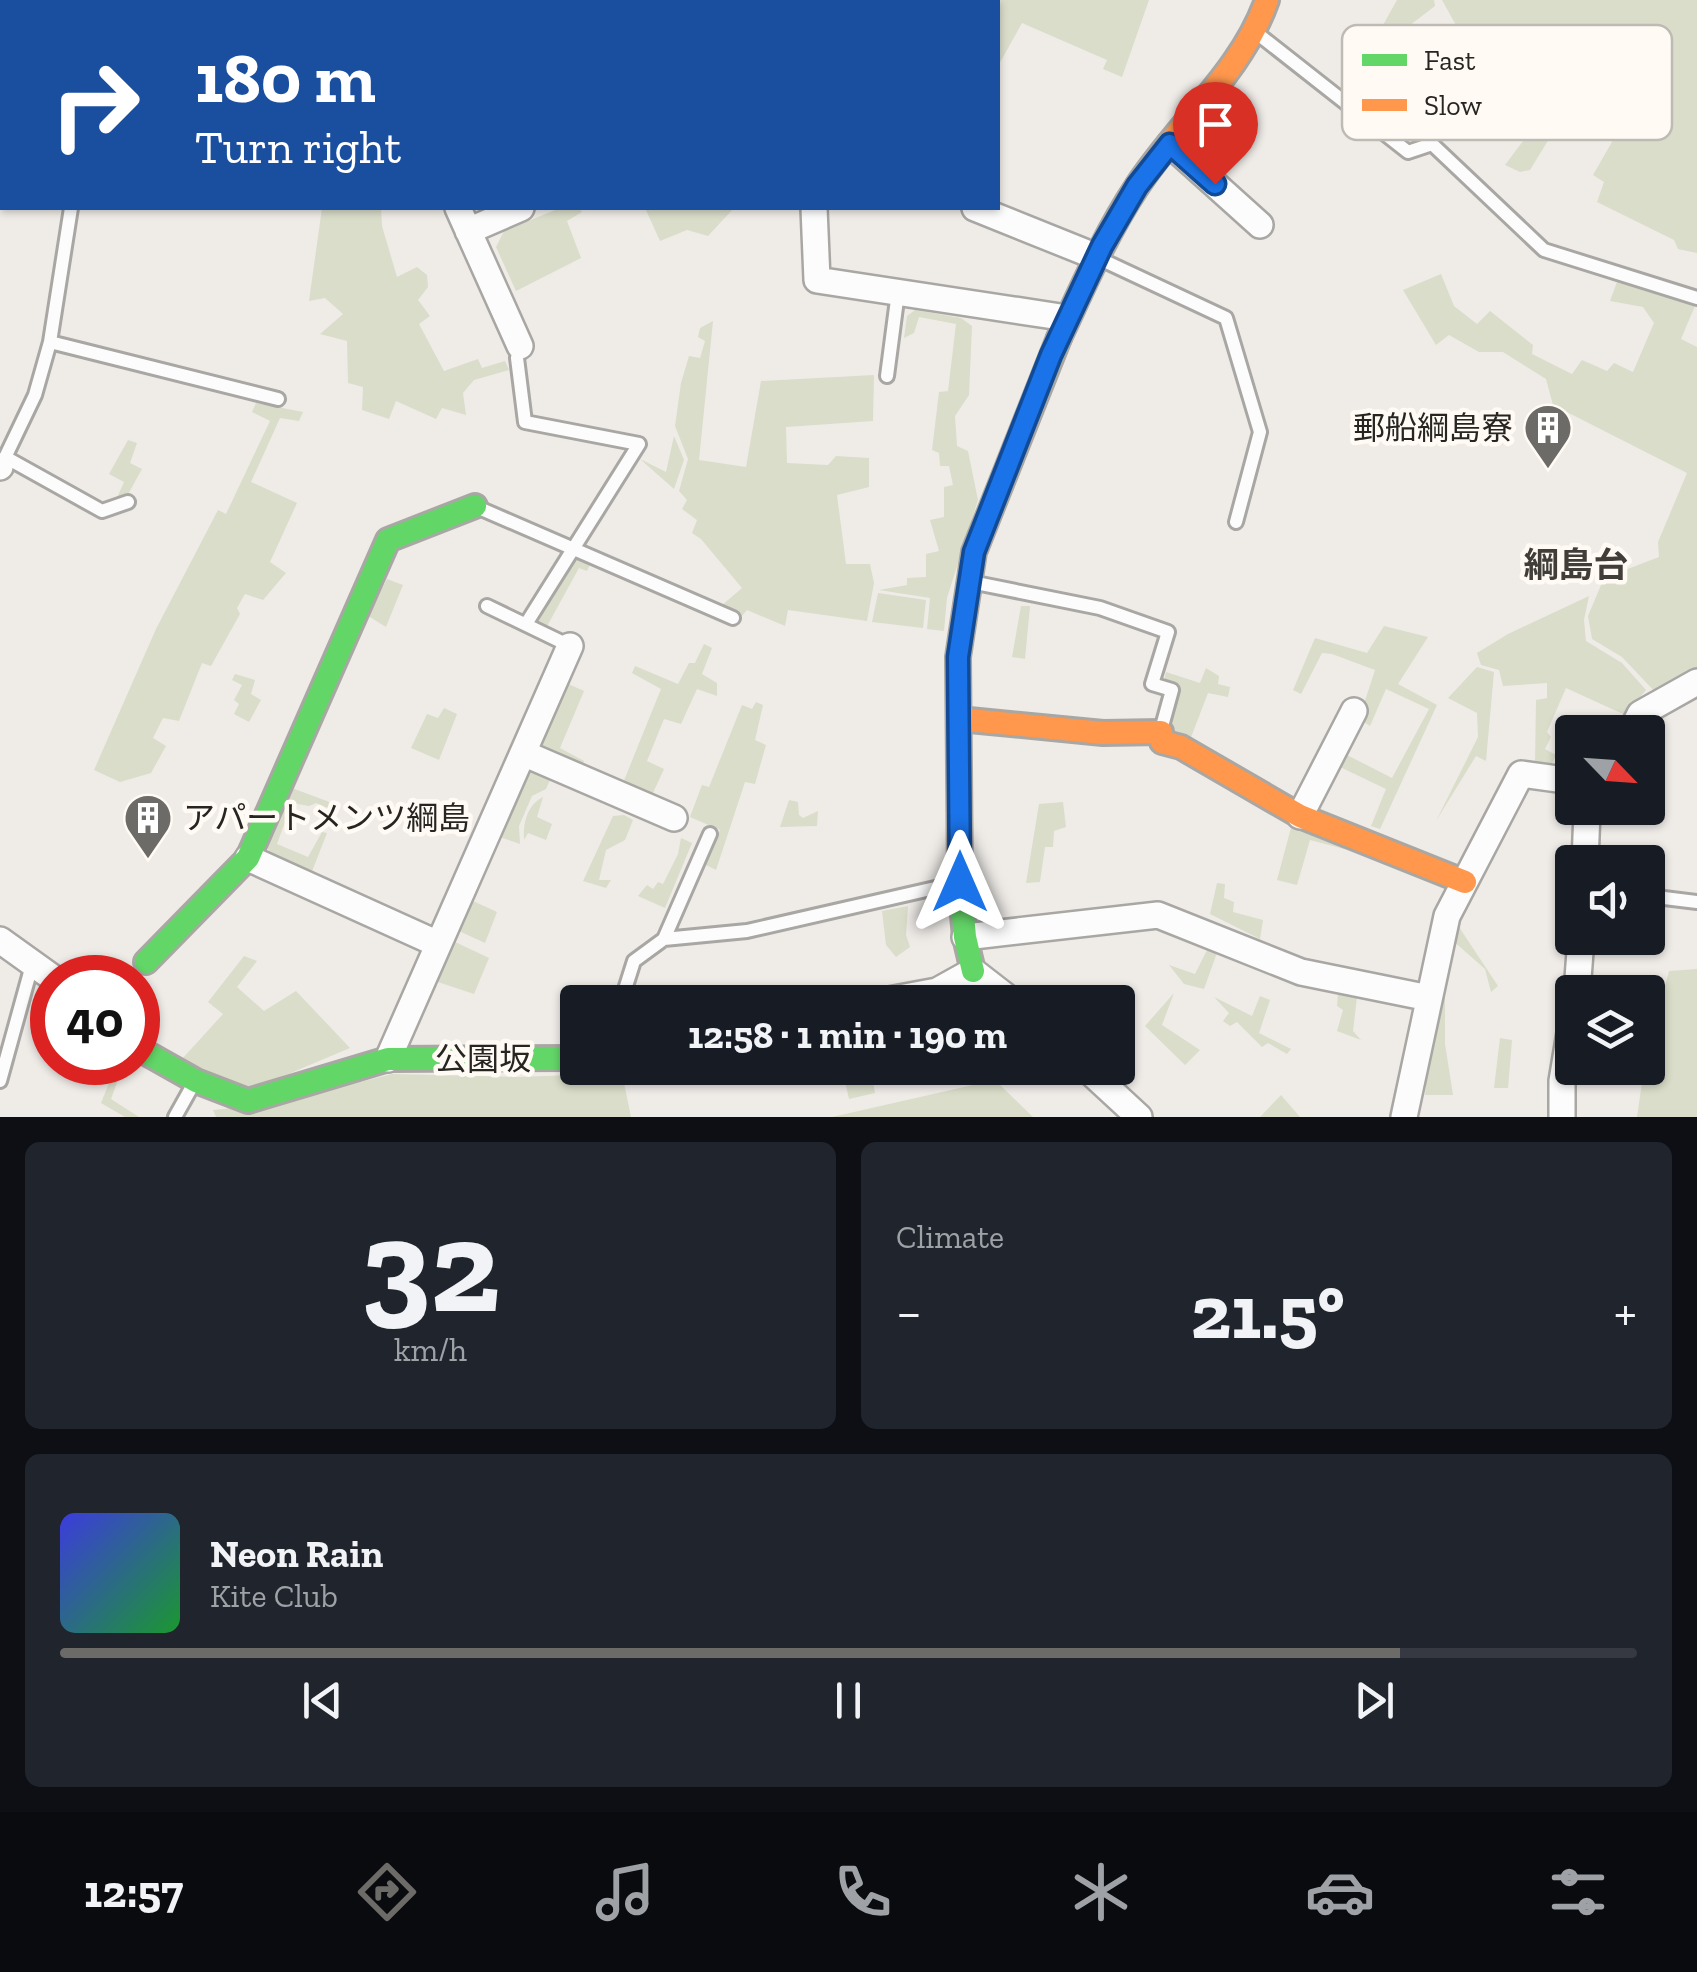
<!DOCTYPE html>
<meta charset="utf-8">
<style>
body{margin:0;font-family:"Zilla Slab","Noto Sans JP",serif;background:#20242c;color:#f1f3f6;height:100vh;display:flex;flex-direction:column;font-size:38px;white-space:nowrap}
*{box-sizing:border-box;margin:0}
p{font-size:32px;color:#9ea1a6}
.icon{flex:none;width:55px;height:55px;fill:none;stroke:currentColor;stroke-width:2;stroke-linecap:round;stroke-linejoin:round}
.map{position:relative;height:1117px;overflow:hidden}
.sheet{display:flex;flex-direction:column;gap:25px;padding:25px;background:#0d0f14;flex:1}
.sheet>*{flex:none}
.top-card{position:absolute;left:0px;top:0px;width:1000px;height:210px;box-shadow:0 2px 8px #0004;background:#1a4fa0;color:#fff;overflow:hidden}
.needle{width:65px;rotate:115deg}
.fabs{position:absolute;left:1555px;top:715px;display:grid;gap:20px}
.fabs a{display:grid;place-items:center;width:110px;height:110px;border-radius:10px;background:#171b24;box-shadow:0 2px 8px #0004;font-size:50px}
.speed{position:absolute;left:30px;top:955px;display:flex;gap:20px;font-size:50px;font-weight:700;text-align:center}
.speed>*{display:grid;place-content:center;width:130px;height:130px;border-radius:50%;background:#171b24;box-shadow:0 2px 8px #0004;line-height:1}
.speed .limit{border:15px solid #d22;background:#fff;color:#111}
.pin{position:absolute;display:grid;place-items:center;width:85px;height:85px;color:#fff;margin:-102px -42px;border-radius:50% 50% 50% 0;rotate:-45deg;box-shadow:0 0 10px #0007}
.pin .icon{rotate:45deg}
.me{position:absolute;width:110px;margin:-55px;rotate:0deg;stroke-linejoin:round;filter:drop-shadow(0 0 8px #0008)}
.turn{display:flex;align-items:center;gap:35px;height:210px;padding:0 30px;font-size:45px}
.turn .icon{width:130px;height:130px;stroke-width:2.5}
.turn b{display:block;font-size:70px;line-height:85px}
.big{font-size:75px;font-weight:800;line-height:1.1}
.sheet .widget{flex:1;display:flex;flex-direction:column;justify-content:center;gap:15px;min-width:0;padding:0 35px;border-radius:15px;background:#20242c}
.sheet .dial{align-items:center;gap:0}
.dial b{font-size:130px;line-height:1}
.song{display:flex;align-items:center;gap:30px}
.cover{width:120px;height:120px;border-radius:15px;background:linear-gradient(135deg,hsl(240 70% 55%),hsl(130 70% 35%))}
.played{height:10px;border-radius:5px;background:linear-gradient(90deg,#6c6b67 85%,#363941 85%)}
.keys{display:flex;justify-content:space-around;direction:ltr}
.heat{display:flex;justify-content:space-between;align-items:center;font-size:55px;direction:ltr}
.sheet .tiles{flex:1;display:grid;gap:25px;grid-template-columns:1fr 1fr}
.widget:last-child{grid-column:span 2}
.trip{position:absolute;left:560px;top:985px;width:575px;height:100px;border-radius:10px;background:#171b24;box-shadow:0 2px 8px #0004;font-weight:800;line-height:100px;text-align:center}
.menu{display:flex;height:160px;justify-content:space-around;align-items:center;background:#090b0e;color:#9ea1a6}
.menu .icon{width:70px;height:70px}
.menu .on{color:#6c6b67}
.menu b{font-size:45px;color:#f1f3f6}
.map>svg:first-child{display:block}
.green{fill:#daddc9}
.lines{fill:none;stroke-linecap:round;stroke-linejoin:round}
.lane-casing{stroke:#a9a7a4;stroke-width:18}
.street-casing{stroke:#a9a7a4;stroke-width:30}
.fast-casing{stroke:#a9a7a4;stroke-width:28}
.slow-casing{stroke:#a9a7a4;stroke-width:28}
.lane{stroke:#fdfcfc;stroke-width:12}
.street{stroke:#fdfcfc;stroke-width:25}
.fast{stroke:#63d668;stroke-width:22}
.slow{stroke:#ff974d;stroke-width:22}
.route-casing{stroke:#114b97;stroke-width:25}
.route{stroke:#1a73e8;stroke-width:18}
.labels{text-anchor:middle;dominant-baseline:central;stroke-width:9;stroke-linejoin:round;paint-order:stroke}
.poi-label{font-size:32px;fill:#262522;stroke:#fffaf3;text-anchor:end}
.street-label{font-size:32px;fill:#262522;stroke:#fffaf3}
.neighbourhood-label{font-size:35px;font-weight:bold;fill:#413d38;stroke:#fffaf3}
.key{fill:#fffaf3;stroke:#bebab4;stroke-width:2.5}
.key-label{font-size:28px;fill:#262522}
</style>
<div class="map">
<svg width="1697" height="1117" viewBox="0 0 1697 1117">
<rect width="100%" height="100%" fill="#efece8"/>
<!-- green -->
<path class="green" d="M935,0H1149L1122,77L1103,69L1107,60L1022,23L998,66V2Z
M1397,0H1434L1435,6L1384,45L1405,85L1380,107L1350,84Z
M1442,0H1697V253L1678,249L1674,240L1597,202L1604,182L1593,175L1620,128L1565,87L1541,114L1500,80L1480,56L1461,65L1457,59L1467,45Z
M1502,95L1552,134L1530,170L1520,172L1505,165L1523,141L1502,117L1484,116L1480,107Z
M322,208H381L382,226L397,277L417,267L427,275L428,287L418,300L430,316L419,324L444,371L478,359L482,368L505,361L509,370L474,380L463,393L466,415L442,408L436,419L396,401L389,419L362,410L363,387L348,383L347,341L320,334L343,314L325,298L309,301Z
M560,208H579L582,212L567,221L581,258L516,291L496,247L504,231Z
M645,208H734L708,236L687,230L660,241Z
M1441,274L1454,306L1477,324L1490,311L1533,345L1532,354L1572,374L1582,360L1607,371L1614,363L1633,372L1654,323L1643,307L1610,301L1617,282L1695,306L1681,339L1697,347V672L1658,695L1622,657L1592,639L1588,616L1604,578L1659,557L1658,542L1687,473L1553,405L1546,379L1503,352H1479L1449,335L1436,345L1403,290Z
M915,310L961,318L972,326L969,395L955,416L957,446L968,451L978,500L947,598L944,631L927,629L930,598L879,590L907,585V578L926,577V554L939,551L930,520L944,517V487L953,485L949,466H940L939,453L932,450L939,392L948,391L956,324L919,317L914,333L904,338L907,316Z
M713,321L699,460L746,467L761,381L874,375L873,421L786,427L787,463L828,465L836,456L869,458V487L837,495L846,564H870L874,583L867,621L788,610L785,626L747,610L742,616L721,606L742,588L701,539L692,533L697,520L682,509L687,500L679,491L688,459L675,426L681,383L689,356L700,358L705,341L698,337L700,328Z
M256,403L303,412L299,421L280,418L251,482L297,503L270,562L286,573L263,600L245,594L237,608L240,614L211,666L202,663L179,721L163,718L153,738L166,746L151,773L120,782L94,770L156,629L218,510L226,514L270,421L252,412Z
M674,436L684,460L674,489L640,459L666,472Z
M128,440L137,443L130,463L142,469L126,498L116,500L124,482L109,474Z
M575,556L591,563L587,571L579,568L546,628L537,621Z
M387,579L403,585L386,627L368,616Z
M878,593L926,600L923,628L872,622Z
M1589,596L1584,620L1586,641L1622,663L1646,690L1625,715L1566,688L1547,732L1551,737L1545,749L1556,755L1551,766L1535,763L1536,700L1547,698V683L1503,686L1499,670L1481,665L1477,653L1508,634Z
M1021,606H1030L1025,659L1012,657Z
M1384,626L1428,637L1398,684L1437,705L1380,829L1371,826L1386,789L1340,767L1345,754L1392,778L1429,709L1386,689L1370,726L1359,719L1375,670L1332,654L1322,653L1301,694L1293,690L1315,638L1367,653Z
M704,644L712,648L702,674L717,683V696L697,689L681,724L664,719L647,761L664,769L652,795L623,783L661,689L632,673L635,666L678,684L689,663H695Z
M1477,667L1494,672L1486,761L1476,756L1436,821L1478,737L1477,713L1448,698Z
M1206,668L1219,676L1218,684L1230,687L1228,697L1208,693L1190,740L1170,733L1179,688L1164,681L1166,672L1200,683Z
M235,674L255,680L251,694L261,700L249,722L234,714L239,704L234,700L242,685L232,680Z
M566,683L584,691L560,748L584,761L581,768L537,749Z
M756,702L763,705L755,740L766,745L755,784L745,782L716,870L706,865L720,830L690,817L702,785L709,787L742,705L752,709Z
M444,708L457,714L439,760L411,748L427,714L438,718Z
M539,772L551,778L546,789L532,796L519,826L520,844L500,837L525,773Z
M292,788L332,803L330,809L316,803L309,806L292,803L277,844L308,857L322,832L327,833L311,874L272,857L266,845Z
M543,797L537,817L552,824L546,840L528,833L524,840C523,823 527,805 543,797Z
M789,800L798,802L799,815L803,818L818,811L817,826L780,827Z
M1063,802L1066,827L1054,831L1053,847H1045L1040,882L1026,883L1039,804Z
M624,815L633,820L625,840L606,850L599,880H611L606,888L583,881L613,816Z
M1292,824L1348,850L1310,840L1297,885L1277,880Z
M681,838L692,843L665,908L638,896L647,885L653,889L658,882L663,884L678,854Z
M1217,883L1225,884L1224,898L1234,902L1233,912L1263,920L1260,939L1210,914Z
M473,901L497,912L485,943L459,931Z
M908,906L906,935L910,947L896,957L886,945L882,911Z
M1457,924L1498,986L1491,992L1485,969L1451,939Z
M453,941L489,958L474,994L438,982Z
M1208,948L1218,950L1204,989L1184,984L1169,965L1195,974Z
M244,956L257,961L237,987L264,1011L296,991L350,1048L248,1091L182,1059L223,1014L208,1002Z
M1697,969V1117H1637L1644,1068H1648L1653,1000L1662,997L1669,971Z
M1445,970V1044L1453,1095H1425L1430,1041Z
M1174,993L1162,1025L1200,1050L1185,1065L1145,1026Z
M1338,993L1357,997L1353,1031L1361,1040L1337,1031L1343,1010L1337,1006Z
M1260,996L1270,1000L1259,1033L1291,1049L1287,1054L1268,1043L1262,1047L1237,1022L1230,1026L1223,1021L1229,1013L1214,997L1252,1016Z
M1500,1038L1512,1040L1508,1088H1494Z
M107,1063H124L111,1099L139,1117H125L101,1103L111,1078Z
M842,1068H871L875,1093L849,1099Z
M622,1073L631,1117H216L213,1110L273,1104L392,1074L519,1077Z
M995,1080L1033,1117H832Z
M1281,1095L1300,1117H1260Z"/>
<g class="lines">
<!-- lane casing -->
<g class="lane-casing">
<path id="lane" d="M0,10H2
M1258,34L1408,152L1432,144L1544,250L1697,298
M0,154L2,155
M1098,258L1226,318L1260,432L1236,522
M50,342L278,399
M520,346L517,358L525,422L639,444L526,624
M887,376L898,292
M5,457L102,511L128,502
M1,466L35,395L50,342L71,208
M479,508L733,618
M971,582L1100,608L1168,632L1152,684L1172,690L1161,730
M487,606L570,646
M1648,896L1697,902
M664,939L747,931L957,883
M621,1002L634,961L664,939L710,834
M0,1081L32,965
M175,1117L194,1083"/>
</g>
<!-- street casing -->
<g class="street-casing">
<path id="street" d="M367,0L368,2
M765,0L766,2
M650,2L656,0
M1170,144L1260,225
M458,208L520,346
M814,208L817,280L1067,318
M975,208L1097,257
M468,231L521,208
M0,466V467
M1631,732L1640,714L1697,682
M523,753L674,818
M1300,816L1354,711
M248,858L438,944
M1585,862L1587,812L1591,808
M965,937L1158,915L1301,972L1429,998
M0,940L53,978
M1577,992L1581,938
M878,1002L937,991L973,971L1013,1002
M388,1059L570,646
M1086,1068L1139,1117
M1404,1117L1447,916L1521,774L1572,781
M1562,1117V1081L1572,1021"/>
</g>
<!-- fast casing -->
<g class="fast-casing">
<path id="fast" d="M146,962L248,858L388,540L475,506
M973,971L965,937L960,882L958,657L974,552L1059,338
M138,1044L148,1054L196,1081L248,1101L388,1059L578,1058"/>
</g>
<!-- slow casing -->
<g class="slow-casing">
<path id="slow" d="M1059,338C1083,287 1105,235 1136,188C1177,124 1242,72 1267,0
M959,719L1103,733L1161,732L1162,742L1181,747L1300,816L1465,882"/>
</g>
<!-- lane -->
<use href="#lane" class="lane"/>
<!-- street -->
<use href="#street" class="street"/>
<!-- fast -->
<use href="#fast" class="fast"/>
<!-- slow -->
<use href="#slow" class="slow"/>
</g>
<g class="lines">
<!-- route casing -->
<g class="route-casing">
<path id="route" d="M960,882L958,657L974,552L1051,355L1102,246L1137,186L1170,144L1215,184"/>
</g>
<!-- route -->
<use href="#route" class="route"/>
</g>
<!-- icons -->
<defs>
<g id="building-pin" transform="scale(2.5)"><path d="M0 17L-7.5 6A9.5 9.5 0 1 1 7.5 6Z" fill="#6c6b67" stroke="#fffaf3"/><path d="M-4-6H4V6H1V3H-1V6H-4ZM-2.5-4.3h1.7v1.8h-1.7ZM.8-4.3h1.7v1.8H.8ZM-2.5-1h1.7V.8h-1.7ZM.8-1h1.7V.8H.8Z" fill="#fff"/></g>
</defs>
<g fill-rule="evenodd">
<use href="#building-pin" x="1548" y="428"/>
<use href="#building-pin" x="148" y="818"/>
</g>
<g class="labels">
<!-- poi labels -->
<g class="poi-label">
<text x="1513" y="428">郵船綱島寮</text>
<text x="183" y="818" text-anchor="start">アパートメンツ綱島</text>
</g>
<!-- street labels -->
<g class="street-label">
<text x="483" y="1059">公園坂</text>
</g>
<!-- neighbourhood labels -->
<g class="neighbourhood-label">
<text x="1576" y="565">綱島台</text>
</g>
</g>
<!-- legend -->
<rect x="1342" y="25" width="330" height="115" rx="15" class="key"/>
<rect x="1362" y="54" width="45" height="12" fill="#63d668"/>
<rect x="1362" y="99" width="45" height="12" fill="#ff974d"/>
<g class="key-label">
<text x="1424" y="70">Fast</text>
<text x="1424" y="115">Slow</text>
</g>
</svg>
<div class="fabs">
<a><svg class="needle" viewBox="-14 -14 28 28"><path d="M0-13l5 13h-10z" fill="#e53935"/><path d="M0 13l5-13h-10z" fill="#9ea1a6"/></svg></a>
<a><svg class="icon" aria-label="sound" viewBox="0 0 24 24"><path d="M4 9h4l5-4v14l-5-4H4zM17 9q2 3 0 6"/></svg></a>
<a><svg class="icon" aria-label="layers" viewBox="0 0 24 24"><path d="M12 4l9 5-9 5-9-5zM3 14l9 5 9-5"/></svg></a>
</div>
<div class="speed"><div class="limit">40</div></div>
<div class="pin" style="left:1215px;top:184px;background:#d93025"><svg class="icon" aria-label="arrive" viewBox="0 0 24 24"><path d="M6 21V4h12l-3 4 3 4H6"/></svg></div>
<svg class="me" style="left:960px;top:882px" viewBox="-20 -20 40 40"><path d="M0-17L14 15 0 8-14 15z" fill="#1a73e8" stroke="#fff" stroke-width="4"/></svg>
<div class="trip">12:58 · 1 min · 190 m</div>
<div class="top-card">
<div class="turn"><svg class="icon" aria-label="right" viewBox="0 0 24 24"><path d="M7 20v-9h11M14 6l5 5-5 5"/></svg><div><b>180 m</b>Turn right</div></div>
</div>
</div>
<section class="sheet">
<div class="tiles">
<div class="widget dial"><b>32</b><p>km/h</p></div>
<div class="widget"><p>Climate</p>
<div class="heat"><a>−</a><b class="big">21.5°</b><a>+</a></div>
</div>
<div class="widget">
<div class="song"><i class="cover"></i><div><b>Neon Rain</b><p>Kite Club</p></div></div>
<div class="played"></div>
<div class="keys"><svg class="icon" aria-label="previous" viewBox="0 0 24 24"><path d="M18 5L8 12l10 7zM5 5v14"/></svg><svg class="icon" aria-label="pause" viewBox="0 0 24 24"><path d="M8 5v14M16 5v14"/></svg><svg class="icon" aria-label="next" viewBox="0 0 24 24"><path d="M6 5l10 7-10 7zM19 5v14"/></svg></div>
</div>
</div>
</section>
<nav class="menu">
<b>12:57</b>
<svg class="icon on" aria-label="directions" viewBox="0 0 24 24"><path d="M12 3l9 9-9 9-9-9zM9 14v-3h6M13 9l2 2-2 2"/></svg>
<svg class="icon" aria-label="music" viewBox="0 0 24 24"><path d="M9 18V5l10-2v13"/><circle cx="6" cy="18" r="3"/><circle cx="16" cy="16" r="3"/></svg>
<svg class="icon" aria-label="phone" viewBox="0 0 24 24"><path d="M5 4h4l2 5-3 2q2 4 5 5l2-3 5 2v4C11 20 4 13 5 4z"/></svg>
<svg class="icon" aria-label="climate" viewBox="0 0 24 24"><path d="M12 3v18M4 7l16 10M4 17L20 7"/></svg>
<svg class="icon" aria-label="car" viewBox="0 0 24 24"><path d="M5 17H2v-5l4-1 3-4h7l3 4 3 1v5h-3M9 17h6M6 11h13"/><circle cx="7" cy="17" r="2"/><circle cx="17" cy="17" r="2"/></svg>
<svg class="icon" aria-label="filters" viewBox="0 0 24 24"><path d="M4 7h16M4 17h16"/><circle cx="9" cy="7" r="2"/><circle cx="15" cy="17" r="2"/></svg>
</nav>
